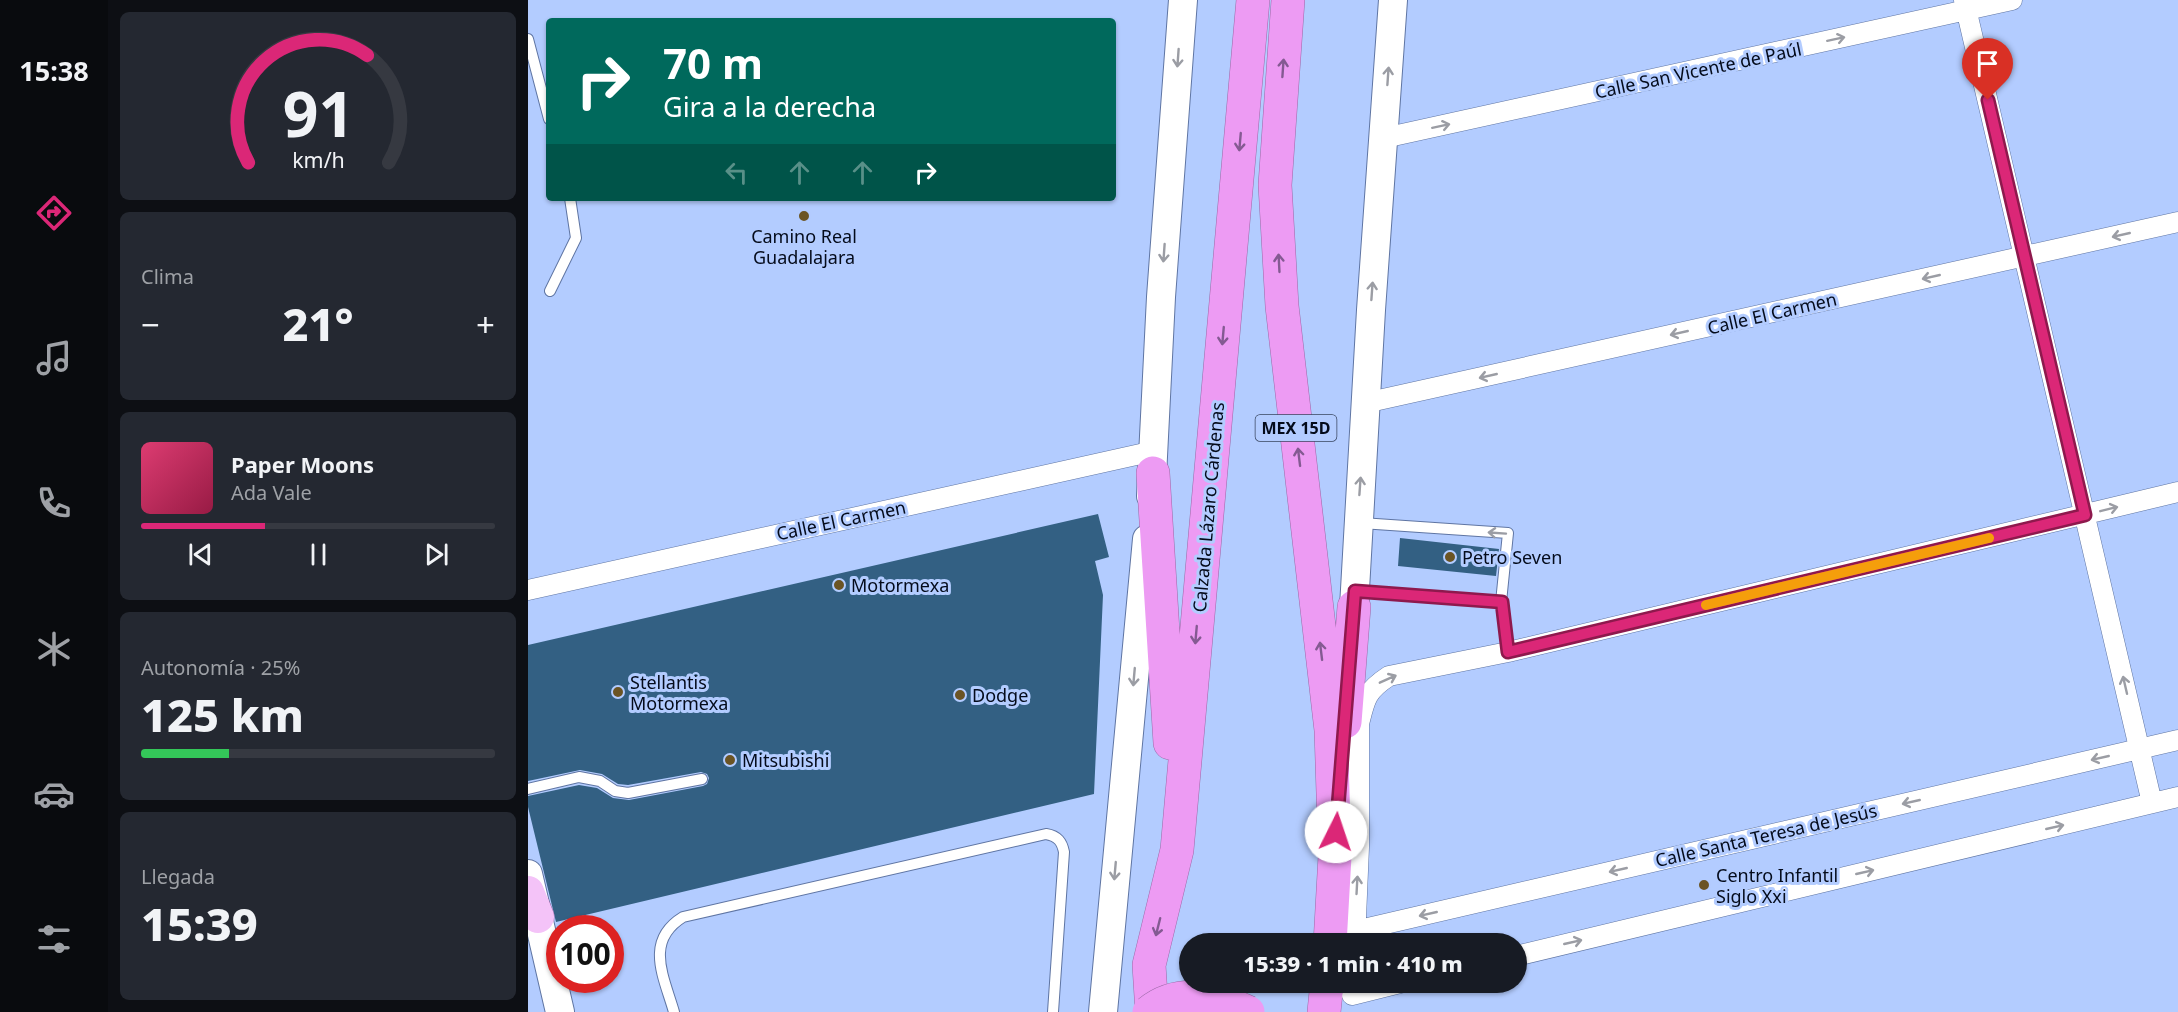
<!DOCTYPE html>
<html lang="es">
<meta charset="utf-8">
<style>
body{margin:0;font-family:"Noto Sans",sans-serif;background:#242831;color:#f1f3f6;height:100vh;display:flex;flex-direction:column;font-size:22px;white-space:nowrap}
*{box-sizing:border-box;margin:0}
p{font-size:20px;color:#9ea1a6}
.icon{flex:none;width:33px;height:33px;fill:none;stroke:currentColor;stroke-width:2;stroke-linecap:round;stroke-linejoin:round}
.map{position:relative;flex:1;overflow:hidden}
.panel{display:flex;flex-direction:column;gap:12px;padding:12px;background:#0d0f14;width:420px}
.panel>*{flex:none}
.banner{position:absolute;left:18px;top:18px;width:570px;height:183px;border-radius:6px;box-shadow:0 2px 4px #0004;background:#00695c;color:#fff;overflow:hidden}
.speed{position:absolute;left:18px;top:915px;display:flex;gap:12px;font-size:30px;font-weight:700;text-align:center}
.speed>*{display:grid;place-content:center;width:78px;height:78px;border-radius:50%;background:#171b24;box-shadow:0 2px 4px #0004;line-height:1}
.speed .limit{border:9px solid #d22;background:#fff;color:#111}
.pin{position:absolute;display:grid;place-items:center;width:51px;height:51px;color:#fff;margin:-62px -26px;border-radius:50% 50% 50% 0;rotate:-45deg;box-shadow:0 0 6px #0007}
.pin .icon{rotate:45deg}
.me{position:absolute;width:66px;margin:-33px;rotate:4deg;stroke-linejoin:round;filter:drop-shadow(0 0 4px #0008)}
.turn{display:flex;align-items:center;gap:21px;height:126px;padding:0 18px;font-size:27px}
.turn .icon{width:78px;height:78px;stroke-width:2.5}
.turn b{display:block;font-size:42px;line-height:51px}
.lanes{display:flex;align-items:center;height:57px;padding:0 18px;background:#0003;justify-content:center;gap:30px;direction:ltr}
.lanes .off{opacity:.35}
.big{font-size:45px;font-weight:800;line-height:1.1}
.panel .tile{flex:1;display:flex;flex-direction:column;justify-content:center;gap:9px;min-width:0;padding:0 21px;border-radius:9px;background:#242831}
.panel .dial{align-items:center;gap:0}
.dial svg{height:156px;overflow:visible;fill:none;stroke:#363941;stroke-width:7;stroke-linecap:round;text-anchor:middle}
.dial text{fill:#f1f3f6;stroke:none}
.song{display:flex;align-items:center;gap:18px}
.cover{width:72px;height:72px;border-radius:9px;background:linear-gradient(135deg,hsl(340 70% 55%),hsl(340 70% 35%))}
.played{height:6px;border-radius:3px;background:linear-gradient(90deg,#db2777 35%,#363941 35%)}
.keys{display:flex;justify-content:space-around;direction:ltr}
.heat{display:flex;justify-content:space-between;align-items:center;font-size:33px;direction:ltr}
.charge{height:9px;border-radius:4px;background:linear-gradient(90deg,#34c759 25%,#363941 0)}
.trip{position:absolute;left:651px;top:933px;width:348px;height:60px;border-radius:30px;background:#171b24;box-shadow:0 2px 4px #0004;font-weight:800;line-height:60px;text-align:center}
main{display:flex;flex:1;min-height:0}
.tabs{display:flex;flex-direction:column;width:108px;justify-content:space-around;align-items:center;background:#090b0e;color:#9ea1a6}
.tabs .icon{width:42px;height:42px}
.tabs .current{color:#db2777}
.tabs b{font-size:27px;color:#f1f3f6}
.map>svg:first-child{display:block}
.building{fill:#336083}
.lines{fill:none;stroke-linecap:round;stroke-linejoin:round}
.lane-casing{stroke:#5f75a3;stroke-width:12}
.street-casing{stroke:#5f75a3;stroke-width:21}
.secondary-casing{stroke:#5f75a3;stroke-width:30}
.primary-casing{stroke:#9b69a7;stroke-width:33}
.highway-casing{stroke:#9b69a7;stroke-width:34}
.lane{stroke:#fff;stroke-width:10}
.street{stroke:#fff;stroke-width:20}
.secondary{stroke:#fff;stroke-width:28}
.primary{stroke:#f4c3f8;stroke-width:32}
.highway{stroke:#ed9bf3;stroke-width:33}
.highway-bridge-casing{stroke:#9b69a7;stroke-width:34;stroke-linecap:butt}
.highway-bridge{stroke:#ed9bf3;stroke-width:33}
.oneway{stroke:#9b9da4}
.oneway2{stroke:#845a92}
.route-casing{stroke:#8e194d;stroke-width:15}
.route{stroke:#db2777;stroke-width:10}
.slow{stroke:#f59e0b;stroke-width:10}
.poi-dot{fill:#6b5424;stroke:#b3ccff;stroke-width:2}
.labels{text-anchor:middle;dominant-baseline:central;stroke-width:6;stroke-linejoin:round;paint-order:stroke}
.shield{fill:#b3ccff;stroke:#38455f;stroke-width:1.5}
.shield-label{font-size:16px;font-weight:bold;fill:#040b1b}
.street-label{font-size:18px;fill:#040b1b;stroke:#b3ccff}
.poi-label{font-size:18px;fill:#040b1b;stroke:#b3ccff;text-anchor:start}
</style>
<main>
<nav class="tabs">
<b>15:38</b>
<svg class="icon current" aria-label="directions" viewBox="0 0 24 24"><path d="M12 3l9 9-9 9-9-9zM9 14v-3h6M13 9l2 2-2 2"/></svg>
<svg class="icon" aria-label="music" viewBox="0 0 24 24"><path d="M9 18V5l10-2v13"/><circle cx="6" cy="18" r="3"/><circle cx="16" cy="16" r="3"/></svg>
<svg class="icon" aria-label="phone" viewBox="0 0 24 24"><path d="M5 4h4l2 5-3 2q2 4 5 5l2-3 5 2v4C11 20 4 13 5 4z"/></svg>
<svg class="icon" aria-label="climate" viewBox="0 0 24 24"><path d="M12 3v18M4 7l16 10M4 17L20 7"/></svg>
<svg class="icon" aria-label="car" viewBox="0 0 24 24"><path d="M5 17H2v-5l4-1 3-4h7l3 4 3 1v5h-3M9 17h6M6 11h13"/><circle cx="7" cy="17" r="2"/><circle cx="17" cy="17" r="2"/></svg>
<svg class="icon" aria-label="filters" viewBox="0 0 24 24"><path d="M4 7h16M4 17h16"/><circle cx="9" cy="7" r="2"/><circle cx="15" cy="17" r="2"/></svg>
</nav>
<section class="panel">
<div class="tile dial"><svg viewBox="0 0 100 80">
<path d="M14 69A42 42 0 1 1 86 69"/>
<path d="M14 69A42 42 0 0 1 75 14" stroke="#db2777"/>
<text x="50" y="56" font-size="32" font-weight="700">91</text>
<text x="50" y="72" font-size="11">km/h</text>
</svg></div>
<div class="tile"><p>Clima</p>
<div class="heat"><a>−</a><b class="big">21°</b><a>+</a></div>
</div>
<div class="tile">
<div class="song"><i class="cover"></i><div><b>Paper Moons</b><p>Ada Vale</p></div></div>
<div class="played"></div>
<div class="keys"><svg class="icon" aria-label="previous" viewBox="0 0 24 24"><path d="M18 5L8 12l10 7zM5 5v14"/></svg><svg class="icon" aria-label="pause" viewBox="0 0 24 24"><path d="M8 5v14M16 5v14"/></svg><svg class="icon" aria-label="next" viewBox="0 0 24 24"><path d="M6 5l10 7-10 7zM19 5v14"/></svg></div>
</div>
<div class="tile"><p>Autonomía · 25%</p><b class="big">125 km</b><div class="charge"></div></div>
<div class="tile"><p>Llegada</p><b class="big">15:39</b></div>
</section>
<div class="map">
<svg width="1650" height="1012" viewBox="0 0 1650 1012">
<rect width="100%" height="100%" fill="#b3ccff"/>
<!-- building -->
<path class="building" d="M570,514L581,557L567,561L575,595L566,794L28,922L0,807V796L51,785L69,788L85,798L101,800L175,786L179,784L181,778L179,774L173,772L100,785L90,784L74,774L52,770L0,781V645Z
M872,538L971,549L968,576L870,566Z"/>
<g class="lines">
<!-- lane casing -->
<g class="lane-casing">
<path id="lane" d="M0,39L21,119
M22,291L48,238L42,198
M827,591L973,602L980,533L833,523
M973,602L980,652
M0,789L51,777L72,781L87,791L100,793L174,779
M146,1012C136,977 116,941 155,917L518,834C530,836 534,842 536,852L525,1012"/>
</g>
<!-- street casing -->
<g class="street-casing">
<path id="street" d="M1436,0L1624,803
M856,138L1484,0
M837,403L1650,222
M0,590L626,451
M831,724C837,699 838,691 861,676L980,652L1650,492
M827,931L1650,740
M827,941L831,847V712
M988,956L1650,797
M824,995L876,982"/>
</g>
<!-- secondary casing -->
<g class="secondary-casing">
<path id="secondary" d="M623,496L633,297L655,0
M826,607L843,310L865,0
M0,874L32,1012
M575,1012L619,539"/>
</g>
<!-- primary casing -->
<g class="primary-casing">
<path id="primary" d="M0,892L10,917"/>
</g>
<!-- highway casing -->
<g class="highway-casing">
<path id="highway" d="M760,0L747,185L754,306L803,730L807,856L802,944
M625,473L642,743
M817,722L826,607
M624,1012L621,965L649,850L725,0
M796,1012L799,982"/>
</g>
<!-- lane -->
<use href="#lane" class="lane"/>
<!-- street -->
<use href="#street" class="street"/>
<!-- secondary -->
<use href="#secondary" class="secondary"/>
<!-- primary -->
<use href="#primary" class="primary"/>
<!-- highway -->
<use href="#highway" class="highway"/>
<!-- highway-bridge casing -->
<g class="highway-bridge-casing">
<path id="highway-bridge" d="M621,1012C650,988 689,997 720,1012"/>
</g>
<!-- highway-bridge -->
<use href="#highway-bridge" class="highway-bridge"/>
</g>
<!-- one-way arrows -->
<defs><path id="oneway-shaft" d="M-6 0H5M1.5-3L5.5 0L1.5 3" fill="none" stroke-width="1.6" stroke-linecap="round" stroke-linejoin="round" transform="scale(1.5)"/></defs>
<g class="oneway">
<use href="#oneway-shaft" transform="translate(1308 39) rotate(-12)"/>
<use href="#oneway-shaft" transform="translate(650 58) rotate(94)"/>
<use href="#oneway-shaft" transform="translate(860 76) rotate(-86)"/>
<use href="#oneway-shaft" transform="translate(913 126) rotate(-12)"/>
<use href="#oneway-shaft" transform="translate(1593 235) rotate(167)"/>
<use href="#oneway-shaft" transform="translate(636 253) rotate(94)"/>
<use href="#oneway-shaft" transform="translate(1403 277) rotate(167)"/>
<use href="#oneway-shaft" transform="translate(844 291) rotate(-86)"/>
<use href="#oneway-shaft" transform="translate(1151 333) rotate(167)"/>
<use href="#oneway-shaft" transform="translate(960 376) rotate(167)"/>
<use href="#oneway-shaft" transform="translate(832 486) rotate(-86)"/>
<use href="#oneway-shaft" transform="translate(1581 509) rotate(-14)"/>
<use href="#oneway-shaft" transform="translate(969 533) rotate(-176)"/>
<use href="#oneway-shaft" transform="translate(606 677) rotate(95)"/>
<use href="#oneway-shaft" transform="translate(860 679) rotate(-24)"/>
<use href="#oneway-shaft" transform="translate(1597 685) rotate(-103)"/>
<use href="#oneway-shaft" transform="translate(1572 758) rotate(167)"/>
<use href="#oneway-shaft" transform="translate(1383 802) rotate(167)"/>
<use href="#oneway-shaft" transform="translate(1527 827) rotate(-13)"/>
<use href="#oneway-shaft" transform="translate(1090 870) rotate(167)"/>
<use href="#oneway-shaft" transform="translate(587 871) rotate(95)"/>
<use href="#oneway-shaft" transform="translate(1337 872) rotate(-13)"/>
<use href="#oneway-shaft" transform="translate(829 885) rotate(-87)"/>
<use href="#oneway-shaft" transform="translate(900 914) rotate(167)"/>
<use href="#oneway-shaft" transform="translate(1045 942) rotate(-13)"/>
</g>
<g class="oneway2">
<use href="#oneway-shaft" transform="translate(755 68) rotate(-86)"/>
<use href="#oneway-shaft" transform="translate(712 142) rotate(95)"/>
<use href="#oneway-shaft" transform="translate(751 263) rotate(-93)"/>
<use href="#oneway-shaft" transform="translate(695 336) rotate(95)"/>
<use href="#oneway-shaft" transform="translate(771 457) rotate(-97)"/>
<use href="#oneway-shaft" transform="translate(668 635) rotate(95)"/>
<use href="#oneway-shaft" transform="translate(793 651) rotate(-97)"/>
<use href="#oneway-shaft" transform="translate(630 927) rotate(104)"/>
</g>
<g class="lines">
<!-- route casing -->
<g class="route-casing">
<path id="route" d="M808,832L827,591L974,602L980,652L1557,515L1460,100"/>
</g>
<!-- route -->
<use href="#route" class="route"/>
<!-- slow -->
<path class="slow" d="M1178,605L1461,538"/>
</g>
<!-- markers -->
<g class="poi-dot">
<circle cx="276" cy="216" r="6"/>
<circle cx="922" cy="557" r="6"/>
<circle cx="311" cy="585" r="6"/>
<circle cx="90" cy="692" r="6"/>
<circle cx="432" cy="695" r="6"/>
<circle cx="202" cy="760" r="6"/>
<circle cx="1176" cy="885" r="6"/>
</g>
<g class="labels">
<!-- shield labels -->
<rect class="shield" x="727.5" y="415" width="81" height="26" rx="4.5"/>
<g class="shield-label">
<text x="768" y="428">MEX 15D</text>
</g>
<!-- street labels -->
<g class="street-label">
<text transform="translate(1170 70) rotate(-12)">Calle San Vicente de Paúl</text>
<text transform="translate(1244 313) rotate(-13)">Calle El Carmen</text>
<text transform="translate(680 507) rotate(-85)">Calzada Lázaro Cárdenas</text>
<text transform="translate(313 520) rotate(-12)">Calle El Carmen</text>
<text transform="translate(1238 835) rotate(-13)">Calle Santa Teresa de Jesús</text>
</g>
<!-- poi labels -->
<g class="poi-label">
<text x="276" y="236" text-anchor="middle">Camino Real<tspan x="276" dy="21">Guadalajara</tspan></text>
<text x="934" y="557">Petro Seven</text>
<text x="323" y="585">Motormexa</text>
<text x="102" y="682">Stellantis<tspan x="102" dy="21">Motormexa</tspan></text>
<text x="444" y="695">Dodge</text>
<text x="214" y="760">Mitsubishi</text>
<text x="1188" y="875">Centro Infantil<tspan x="1188" dy="21">Siglo Xxi</tspan></text>
</g>
</g>
</svg>
<div class="speed"><div class="limit">100</div></div>
<div class="pin" style="left:1460px;top:100px;background:#d93025"><svg class="icon" aria-label="arrive" viewBox="0 0 24 24"><path d="M6 21V4h12l-3 4 3 4H6"/></svg></div>
<svg class="me" style="left:808px;top:832px" viewBox="-20 -20 40 40"><circle r="19" fill="#fff"/><path d="M0-13L10 11 0 6-10 11z" fill="#db2777"/></svg>
<div class="trip">15:39 · 1 min · 410 m</div>
<div class="banner">
<div class="turn"><svg class="icon" aria-label="right" viewBox="0 0 24 24"><path d="M7 20v-9h11M14 6l5 5-5 5"/></svg><div><b>70 m</b>Gira a la derecha</div></div>
<div class="lanes"><svg class="icon off" aria-label="left" viewBox="0 0 24 24"><path d="M17 20v-9H6M10 6l-5 5 5 5"/></svg><svg class="icon off" aria-label="ahead" viewBox="0 0 24 24"><path d="M12 20V5M6 11l6-6 6 6"/></svg><svg class="icon off" aria-label="ahead" viewBox="0 0 24 24"><path d="M12 20V5M6 11l6-6 6 6"/></svg><svg class="icon" aria-label="right" viewBox="0 0 24 24"><path d="M7 20v-9h11M14 6l5 5-5 5"/></svg></div>
</div>
</div>
</main>
